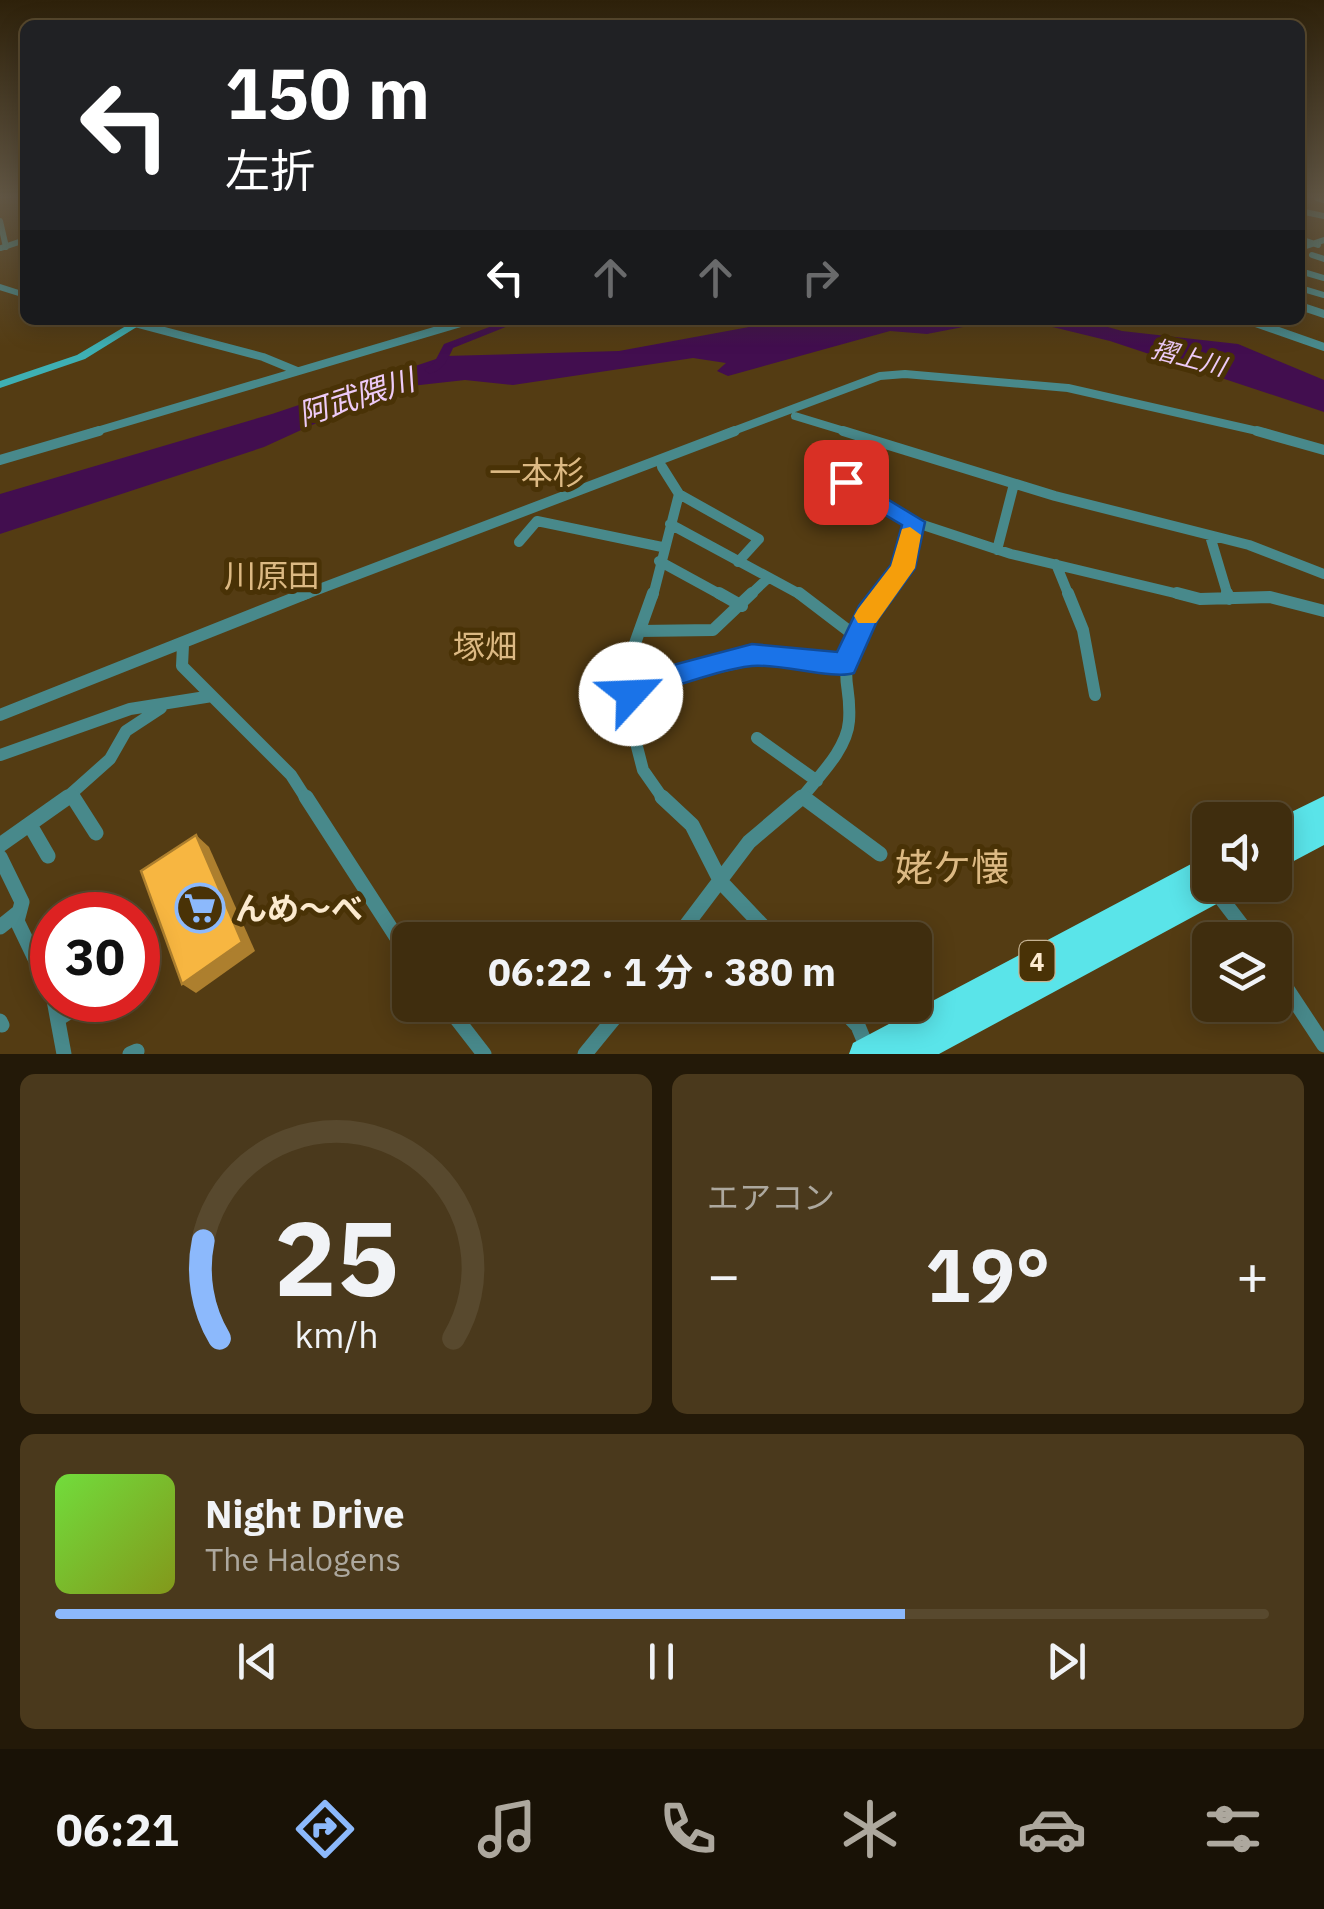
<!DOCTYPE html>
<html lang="ja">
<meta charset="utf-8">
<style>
body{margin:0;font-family:"IBM Plex Sans","Noto Sans JP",sans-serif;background:#4a391c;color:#f1f3f6;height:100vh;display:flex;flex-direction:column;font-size:38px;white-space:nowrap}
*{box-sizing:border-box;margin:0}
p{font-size:32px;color:#ada89e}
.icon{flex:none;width:55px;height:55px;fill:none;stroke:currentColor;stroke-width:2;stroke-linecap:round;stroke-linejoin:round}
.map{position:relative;height:1054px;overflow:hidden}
.side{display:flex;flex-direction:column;gap:20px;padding:20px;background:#231908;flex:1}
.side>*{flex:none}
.guide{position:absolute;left:20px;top:20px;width:1285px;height:305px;border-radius:15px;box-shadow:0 5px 25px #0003,0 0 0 2px #58492e;background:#202124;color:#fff;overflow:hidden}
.buttons{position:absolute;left:1192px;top:802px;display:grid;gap:20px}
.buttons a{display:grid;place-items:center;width:100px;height:100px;border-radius:15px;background:#3f2d0e;box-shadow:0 5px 25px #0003,0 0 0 2px #58492e;font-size:50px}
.speed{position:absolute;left:30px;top:892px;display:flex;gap:20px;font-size:50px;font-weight:700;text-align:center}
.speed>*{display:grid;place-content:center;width:130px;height:130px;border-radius:50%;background:#3f2d0e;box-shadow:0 5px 25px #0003,0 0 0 2px #58492e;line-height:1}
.speed .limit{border:15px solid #d22;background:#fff;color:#111}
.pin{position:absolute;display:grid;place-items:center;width:85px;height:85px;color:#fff;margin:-42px;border-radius:20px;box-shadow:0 5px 15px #0006}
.me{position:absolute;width:110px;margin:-55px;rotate:65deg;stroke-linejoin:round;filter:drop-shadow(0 0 8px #0008)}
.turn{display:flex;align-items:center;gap:35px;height:210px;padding:0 40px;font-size:45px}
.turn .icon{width:130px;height:130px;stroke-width:2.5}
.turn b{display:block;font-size:70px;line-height:85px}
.lanes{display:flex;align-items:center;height:95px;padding:0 40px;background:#0003;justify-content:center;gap:50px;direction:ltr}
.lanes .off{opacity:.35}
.big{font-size:75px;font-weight:700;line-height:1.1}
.side .widget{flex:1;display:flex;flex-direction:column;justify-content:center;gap:15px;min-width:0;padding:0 35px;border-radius:15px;background:#4a391c}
.side .dial{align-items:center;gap:0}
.dial svg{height:260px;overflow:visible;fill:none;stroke:#58492e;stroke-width:7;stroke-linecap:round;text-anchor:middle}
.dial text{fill:#f1f3f6;stroke:none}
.song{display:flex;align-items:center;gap:30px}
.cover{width:120px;height:120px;border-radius:15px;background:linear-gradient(135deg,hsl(100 70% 55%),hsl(70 70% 35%))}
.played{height:10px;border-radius:5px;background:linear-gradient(90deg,#8cb9fc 70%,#58492e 70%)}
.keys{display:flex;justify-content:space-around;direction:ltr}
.heat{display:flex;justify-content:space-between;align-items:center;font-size:55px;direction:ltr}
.side .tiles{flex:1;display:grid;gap:20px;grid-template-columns:1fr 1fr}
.widget:last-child{grid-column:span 2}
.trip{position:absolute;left:392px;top:922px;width:540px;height:100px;border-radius:15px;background:#3f2d0e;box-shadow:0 5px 25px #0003,0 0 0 2px #58492e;font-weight:700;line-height:100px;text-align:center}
.tab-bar{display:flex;height:160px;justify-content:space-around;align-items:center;background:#191206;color:#ada89e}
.tab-bar .icon{width:70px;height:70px}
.tab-bar .active{color:#8cb9fc}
.tab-bar b{font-size:45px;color:#f1f3f6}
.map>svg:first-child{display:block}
.water{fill:#420e4f}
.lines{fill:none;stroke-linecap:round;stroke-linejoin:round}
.river{fill:#420e4f;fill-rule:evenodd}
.street-far4{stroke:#48898b;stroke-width:6}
.street-far3{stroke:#48898b;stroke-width:8}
.street-far2{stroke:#48898b;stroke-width:10}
.street-far1{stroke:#48898b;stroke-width:12}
.street{stroke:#48898b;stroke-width:15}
.secondary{fill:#3eb0b4;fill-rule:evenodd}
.highway{fill:#5ae4e9;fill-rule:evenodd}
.shaded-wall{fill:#ad7f2e}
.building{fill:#f7b641;stroke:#ad7f2e;stroke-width:2.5}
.route{fill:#1a73e8;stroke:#114b97;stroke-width:2.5}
.slow{fill:#f59e0b}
.labels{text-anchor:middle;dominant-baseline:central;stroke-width:10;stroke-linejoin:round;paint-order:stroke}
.far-water-label{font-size:25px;font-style:italic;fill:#eecbf8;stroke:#493206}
.shield{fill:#493206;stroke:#c6b393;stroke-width:2.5}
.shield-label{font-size:25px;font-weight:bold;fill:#fceacf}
.water-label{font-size:30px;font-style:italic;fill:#eecbf8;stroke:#493206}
.quarter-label{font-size:32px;fill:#dcb983;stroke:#493206}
.near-poi-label{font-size:32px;font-weight:bold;fill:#fceacf;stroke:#493206;text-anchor:start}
.near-quarter-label{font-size:38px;fill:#dcb983;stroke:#493206}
</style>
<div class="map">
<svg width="1324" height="1054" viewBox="0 0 1324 1054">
<rect width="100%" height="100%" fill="#543c13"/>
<!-- water -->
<path class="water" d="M787,320H999L927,334L890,331L728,376L717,371L726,363L693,358L513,385L465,380L393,388L264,447L0,534V494L272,414L445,356L619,351Z
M1024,320H1083L1122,331L1238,344L1324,380V412L1110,341Z"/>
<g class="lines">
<!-- river -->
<path class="river" d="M508,320H523L453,348C447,361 444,369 430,374L424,370L434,363L444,344Z"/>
<!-- street-far4 -->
<path class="street-far4" d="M1317,198L1324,200
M1300,211L1324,216
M0,221L6,247
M1300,239L1318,245
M1,248L25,240
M1300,248L1324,240
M1312,255L1324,259
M1300,271L1324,278
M0,287L25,295
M1300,288L1324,295"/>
<!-- street-far3 -->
<path class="street-far3" d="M1300,306L1324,314
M123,320L263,357L297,371
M1247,320L1324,347
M795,416L851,433
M90,433L471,320
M728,433L880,376L905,374L1068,388L1266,433"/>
<!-- street-far2 -->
<path class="street-far2" d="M843,431L1055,496L1249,545L1324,574
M1257,431L1324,450
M876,443L843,479L914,522L1011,554L1187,596
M0,460L99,431
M662,467L679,494
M670,524L803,596
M1210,536L1228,596
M519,542L537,521L662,547
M997,550L1014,484
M659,561L723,596
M1056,564L1069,596
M301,596L735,431
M653,596L679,494L759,539L738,562
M749,596L768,578
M882,596L903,568L914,522"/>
<!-- street-far1 -->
<path class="street-far1" d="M653,593L633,649L634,684L627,708L643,770L664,800
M719,593L742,606
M799,593L858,638C836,681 852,680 849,721C847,750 817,778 800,800
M1068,593L1083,630L1095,695
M1177,593L1200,599L1270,597L1324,611
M1227,593L1229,599
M640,631L713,630L752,593
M857,635L884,593
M183,645L182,666L291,775L307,800
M634,686L760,658L844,665
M0,715L307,593
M757,738L817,781
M0,755L130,709L212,696
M71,795L74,800
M802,797L806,800
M64,800L110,759L126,731L161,708"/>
<!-- street -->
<path class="street" d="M73,797L96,833
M306,797L410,958
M662,797L692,825L721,882L776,940
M803,797L880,854
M30,825L48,856
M0,845L68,797
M0,857L22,902L17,921L52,994
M1211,885L1253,940
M0,927L19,912
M675,940L749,842L802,797
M1275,971L1324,1045
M54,1000L64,1054
M446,1005L484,1054
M838,1005L858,1026L868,1050
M58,1019L88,1000
M0,1021L2,1025
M130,1054L137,1051
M585,1054L625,1005"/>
<!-- secondary -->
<path class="secondary" d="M136,320H148L85,359L0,388V381L77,355Z"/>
<!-- highway -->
<path class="highway" d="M1324,796V845L1275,871V820Z
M1210,854V885H1239L1235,894L939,1054H849L853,1043Z"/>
</g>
<!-- shaded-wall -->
<path class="shaded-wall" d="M196,835L209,847L255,951L196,993L182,984Z"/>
<!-- building -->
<path class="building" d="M196,835L242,942L182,984L141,871Z"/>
<!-- sky -->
<linearGradient id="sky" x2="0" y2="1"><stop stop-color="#2e210a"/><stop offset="0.57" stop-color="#615644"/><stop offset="1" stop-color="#615644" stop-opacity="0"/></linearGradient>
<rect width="1324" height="346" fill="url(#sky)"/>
<!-- route -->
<path class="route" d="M846,474L925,522L915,568L878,619L854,673C833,680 780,663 752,666C717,670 679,686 645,695L641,703L631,706L621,703L617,694L624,678L752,644L837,652L859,606L891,565L902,525L838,487L835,482Z"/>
<!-- slow -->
<path class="slow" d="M910,527L921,535L915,568L876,623H858L854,616L858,609L891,566L902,529Z"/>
<!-- icons -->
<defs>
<g id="supermarket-ring" transform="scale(2.5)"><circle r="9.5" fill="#493206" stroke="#8cb9fc" stroke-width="1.5"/><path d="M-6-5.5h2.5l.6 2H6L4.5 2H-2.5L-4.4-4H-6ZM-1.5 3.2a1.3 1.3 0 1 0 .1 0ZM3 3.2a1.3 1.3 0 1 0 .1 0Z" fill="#8cb9fc"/></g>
</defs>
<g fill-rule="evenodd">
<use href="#supermarket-ring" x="200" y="908"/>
</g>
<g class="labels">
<!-- far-water labels -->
<g class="far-water-label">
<text transform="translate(1189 357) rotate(15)">摺上川</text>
</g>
<!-- shield labels -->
<rect class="shield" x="1019.5" y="941" width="35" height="40" rx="8"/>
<g class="shield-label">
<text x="1037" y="961">4</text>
</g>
<!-- water labels -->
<g class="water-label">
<text transform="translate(356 396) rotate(-18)">阿武隈川</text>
</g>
<!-- quarter labels -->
<g class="quarter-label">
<text x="537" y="472">一本杉</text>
<text x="272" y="575">川原田</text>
<text x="485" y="646">塚畑</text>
</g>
<!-- near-poi labels -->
<g class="near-poi-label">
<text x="235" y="908">んめ～べ</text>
</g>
<!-- near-quarter labels -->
<g class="near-quarter-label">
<text x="952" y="866">姥ケ懐</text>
</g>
</g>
</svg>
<div class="buttons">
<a><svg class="icon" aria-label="sound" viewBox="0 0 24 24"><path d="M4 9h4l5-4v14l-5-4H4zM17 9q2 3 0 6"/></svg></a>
<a><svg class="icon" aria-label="layers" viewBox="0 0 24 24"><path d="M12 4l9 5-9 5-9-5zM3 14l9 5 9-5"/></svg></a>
</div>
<div class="speed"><div class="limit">30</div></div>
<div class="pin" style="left:846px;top:482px;background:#d93025"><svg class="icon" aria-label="arrive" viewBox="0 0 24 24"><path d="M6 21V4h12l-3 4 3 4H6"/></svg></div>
<svg class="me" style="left:631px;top:694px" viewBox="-20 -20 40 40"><circle r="19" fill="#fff"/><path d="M0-13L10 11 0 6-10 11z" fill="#1a73e8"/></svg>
<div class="trip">06:22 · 1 分 · 380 m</div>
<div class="guide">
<div class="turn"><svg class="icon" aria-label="left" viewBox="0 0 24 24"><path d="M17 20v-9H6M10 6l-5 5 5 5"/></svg><div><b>150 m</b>左折</div></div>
<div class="lanes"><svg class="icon" aria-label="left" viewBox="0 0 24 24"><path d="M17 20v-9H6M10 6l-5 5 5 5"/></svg><svg class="icon off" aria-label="ahead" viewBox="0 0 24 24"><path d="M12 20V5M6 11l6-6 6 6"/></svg><svg class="icon off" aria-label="ahead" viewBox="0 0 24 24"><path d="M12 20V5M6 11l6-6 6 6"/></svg><svg class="icon off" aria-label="right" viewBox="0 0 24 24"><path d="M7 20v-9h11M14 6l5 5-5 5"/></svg></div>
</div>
</div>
<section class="side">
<div class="tiles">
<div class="widget dial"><svg viewBox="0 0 100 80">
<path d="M14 69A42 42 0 1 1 86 69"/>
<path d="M14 69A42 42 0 0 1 9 39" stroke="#8cb9fc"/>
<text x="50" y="56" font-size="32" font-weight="700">25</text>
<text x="50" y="72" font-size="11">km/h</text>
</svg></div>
<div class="widget"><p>エアコン</p>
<div class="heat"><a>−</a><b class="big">19°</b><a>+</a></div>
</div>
<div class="widget">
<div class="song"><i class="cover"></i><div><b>Night Drive</b><p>The Halogens</p></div></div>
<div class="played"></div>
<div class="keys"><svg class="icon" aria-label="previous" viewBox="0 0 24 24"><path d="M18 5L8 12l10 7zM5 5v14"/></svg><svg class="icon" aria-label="pause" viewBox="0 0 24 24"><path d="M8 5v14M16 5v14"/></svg><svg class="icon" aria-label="next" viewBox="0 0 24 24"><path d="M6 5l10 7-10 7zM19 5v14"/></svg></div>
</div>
</div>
</section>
<nav class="tab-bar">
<b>06:21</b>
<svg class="icon active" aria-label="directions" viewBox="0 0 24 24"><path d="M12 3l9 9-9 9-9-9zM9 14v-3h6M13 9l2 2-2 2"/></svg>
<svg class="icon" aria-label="music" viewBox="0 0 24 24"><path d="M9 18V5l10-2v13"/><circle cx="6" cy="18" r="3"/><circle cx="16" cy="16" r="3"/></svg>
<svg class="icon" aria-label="phone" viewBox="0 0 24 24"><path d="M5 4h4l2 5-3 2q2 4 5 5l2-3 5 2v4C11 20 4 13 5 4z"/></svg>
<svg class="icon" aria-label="climate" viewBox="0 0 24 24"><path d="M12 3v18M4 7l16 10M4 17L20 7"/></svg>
<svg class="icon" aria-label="car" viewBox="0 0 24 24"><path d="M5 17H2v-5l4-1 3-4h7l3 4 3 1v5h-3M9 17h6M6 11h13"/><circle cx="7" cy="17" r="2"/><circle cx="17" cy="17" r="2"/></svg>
<svg class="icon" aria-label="filters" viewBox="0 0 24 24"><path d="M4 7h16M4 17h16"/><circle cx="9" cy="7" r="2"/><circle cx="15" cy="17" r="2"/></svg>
</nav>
